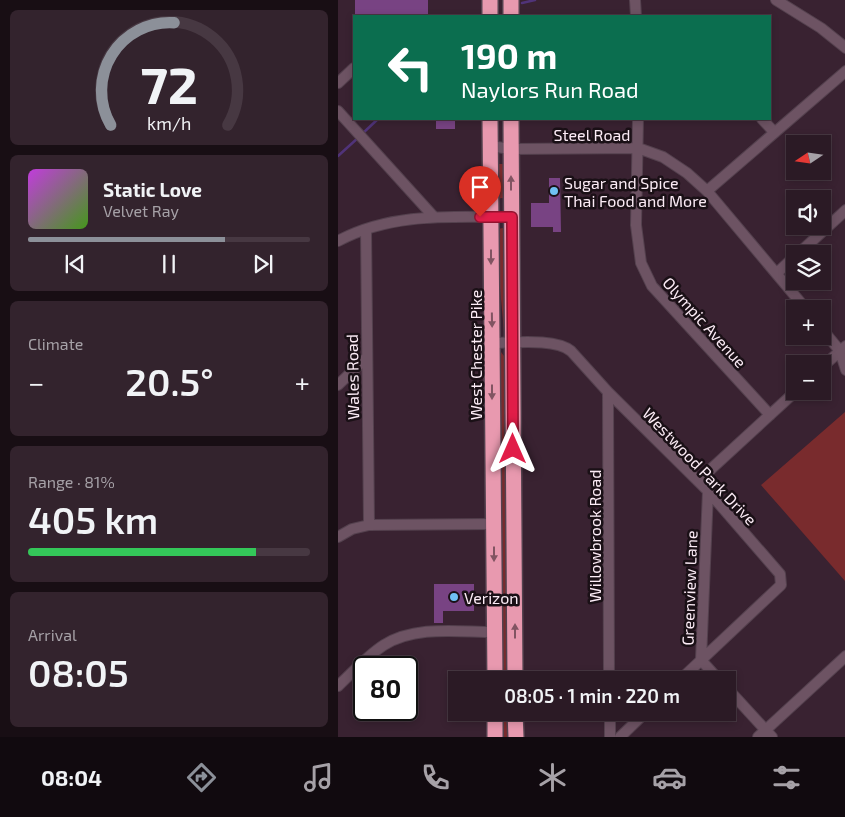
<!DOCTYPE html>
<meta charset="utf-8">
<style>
body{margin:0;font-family:"Exo 2",sans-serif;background:#33232d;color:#f1f3f6;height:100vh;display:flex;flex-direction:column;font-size:19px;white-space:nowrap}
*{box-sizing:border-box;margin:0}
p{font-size:16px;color:#a6a1a7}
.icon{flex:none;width:28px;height:28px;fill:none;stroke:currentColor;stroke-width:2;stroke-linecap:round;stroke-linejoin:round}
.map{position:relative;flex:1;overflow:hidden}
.panel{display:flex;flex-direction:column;gap:10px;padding:10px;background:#180e14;width:338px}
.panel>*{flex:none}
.hud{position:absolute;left:15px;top:15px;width:418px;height:105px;border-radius:0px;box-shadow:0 2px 8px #0003,0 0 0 1px #473842;background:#0b6e4f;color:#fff;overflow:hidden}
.needle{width:32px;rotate:257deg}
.tools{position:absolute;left:448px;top:135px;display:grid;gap:10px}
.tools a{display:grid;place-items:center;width:45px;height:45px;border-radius:0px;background:#2b1a25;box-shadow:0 2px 8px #0003,0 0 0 1px #473842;font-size:25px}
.speed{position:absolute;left:15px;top:656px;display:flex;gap:10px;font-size:25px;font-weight:700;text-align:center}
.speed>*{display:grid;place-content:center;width:65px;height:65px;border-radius:50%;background:#2b1a25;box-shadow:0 2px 8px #0003,0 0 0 1px #473842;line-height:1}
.speed .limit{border:2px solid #111;border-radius:8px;background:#fff;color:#111}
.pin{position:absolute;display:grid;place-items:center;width:42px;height:42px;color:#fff;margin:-51px -21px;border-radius:50% 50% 50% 0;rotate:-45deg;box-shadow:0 0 5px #0007}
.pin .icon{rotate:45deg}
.me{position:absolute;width:55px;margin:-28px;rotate:0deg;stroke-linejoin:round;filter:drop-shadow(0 0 4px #0008)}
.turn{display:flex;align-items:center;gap:18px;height:105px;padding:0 25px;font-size:22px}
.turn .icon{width:65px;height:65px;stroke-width:2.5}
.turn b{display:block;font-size:35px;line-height:42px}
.big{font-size:38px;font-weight:600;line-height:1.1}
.panel .card{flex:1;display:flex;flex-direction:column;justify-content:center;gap:8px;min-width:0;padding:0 18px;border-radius:8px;background:#33232d}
.panel .dial{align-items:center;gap:0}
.dial svg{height:130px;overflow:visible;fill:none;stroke:#473842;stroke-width:7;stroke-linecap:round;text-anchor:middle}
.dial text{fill:#f1f3f6;stroke:none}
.song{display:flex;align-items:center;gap:15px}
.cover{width:60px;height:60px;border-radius:8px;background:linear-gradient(135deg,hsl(290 70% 55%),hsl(100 70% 35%))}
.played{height:5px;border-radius:2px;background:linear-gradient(90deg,#8c9099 70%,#473842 70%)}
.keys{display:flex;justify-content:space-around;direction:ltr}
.heat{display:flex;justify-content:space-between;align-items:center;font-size:28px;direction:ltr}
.charge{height:8px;border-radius:4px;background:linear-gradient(90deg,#34c759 81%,#473842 0)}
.trip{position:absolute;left:110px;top:671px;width:288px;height:50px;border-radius:0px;background:#2b1a25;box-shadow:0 2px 8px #0003,0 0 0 1px #473842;font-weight:600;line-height:50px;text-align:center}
.dock{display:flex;height:80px;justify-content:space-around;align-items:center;background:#110a0f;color:#a6a1a7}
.dock .icon{width:35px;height:35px}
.dock .on{color:#8c9099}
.dock b{font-size:22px;color:#f1f3f6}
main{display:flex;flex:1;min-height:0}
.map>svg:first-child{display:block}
.green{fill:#792b2d}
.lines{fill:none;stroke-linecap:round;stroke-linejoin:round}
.stream{stroke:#503379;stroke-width:2.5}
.building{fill:#784383}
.minor-casing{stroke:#54414e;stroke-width:12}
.highway-casing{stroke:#54414e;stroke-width:18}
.minor{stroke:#6d5363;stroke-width:10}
.highway{stroke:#e899af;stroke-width:15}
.oneway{fill:#815462}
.route-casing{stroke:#92132f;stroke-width:12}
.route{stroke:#e11d48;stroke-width:9}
.poi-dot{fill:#70c1f4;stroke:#1a1016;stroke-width:2}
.labels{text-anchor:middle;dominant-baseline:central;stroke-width:5;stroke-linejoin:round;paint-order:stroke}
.street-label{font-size:16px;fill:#fcecf6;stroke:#1a1016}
.poi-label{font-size:16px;fill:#fcecf6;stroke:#1a1016;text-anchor:start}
</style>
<main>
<section class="panel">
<div class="card dial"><svg viewBox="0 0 100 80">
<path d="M14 69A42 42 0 1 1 86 69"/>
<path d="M14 69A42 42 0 0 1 53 6" stroke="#8c9099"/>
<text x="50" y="56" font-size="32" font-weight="700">72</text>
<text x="50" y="72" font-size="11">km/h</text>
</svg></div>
<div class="card">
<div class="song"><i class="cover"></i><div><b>Static Love</b><p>Velvet Ray</p></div></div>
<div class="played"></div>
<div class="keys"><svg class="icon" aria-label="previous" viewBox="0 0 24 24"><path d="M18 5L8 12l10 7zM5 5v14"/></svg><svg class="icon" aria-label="pause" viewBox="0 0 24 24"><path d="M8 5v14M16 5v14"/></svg><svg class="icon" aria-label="next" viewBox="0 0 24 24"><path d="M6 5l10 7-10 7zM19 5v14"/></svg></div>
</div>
<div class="card"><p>Climate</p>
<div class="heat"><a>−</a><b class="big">20.5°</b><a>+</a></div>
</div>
<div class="card"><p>Range · 81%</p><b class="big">405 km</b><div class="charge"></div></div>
<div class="card"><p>Arrival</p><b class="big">08:05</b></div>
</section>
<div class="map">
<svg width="508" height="737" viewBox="0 0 508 737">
<rect width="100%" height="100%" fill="#392231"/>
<!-- green -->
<path class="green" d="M159,164H170V200L164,198L159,199Z
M165,228L167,236L168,332H166L160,266V229Z
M163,352L166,356L168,363L174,680H163L160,362Z
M507,412V581L423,485Z
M163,713H174L175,737H163Z"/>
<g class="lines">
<!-- stream -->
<path class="stream" d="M184,3L197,0
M25,133L40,119
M0,156L21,137"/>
</g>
<!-- building -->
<path class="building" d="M17,0H90V16H17Z
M98,119H117V129H98Z
M211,178H222L223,232H215V227H193V203H211Z
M96,584H136V611H105V623H96Z"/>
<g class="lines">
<!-- minor casing -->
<g class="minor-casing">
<path id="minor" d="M297,0L298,16
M438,0L483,28L508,48
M0,83L16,68
M0,111L96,217
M300,119L298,225L303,263L314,286L432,415
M424,119L436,132
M152,146L173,149L300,148L325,157L349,173L369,191L468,309
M369,191L508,71
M28,229L31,525
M0,241C54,212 114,217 174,217
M460,254L508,210
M439,273L456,257
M484,329L502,351L508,370
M154,343C175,343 217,338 233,351L270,392L370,491L442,574L443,585L342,680
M484,367L508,346
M0,385L29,357
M270,392L271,680
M360,481L458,391
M370,491L363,660L381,680
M0,537L14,529L31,525L155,524
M0,686C15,672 29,656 46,645C78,625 121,632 156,632
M389,688L434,737
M272,712V737
M282,737L308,712
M420,737L508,656"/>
</g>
<!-- highway casing -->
<g class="highway-casing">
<path id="highway" d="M152,16V0
M173,16V0
M152,119L157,680
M173,119L177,680
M157,712V737
M177,712L178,737"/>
</g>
<!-- minor -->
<use href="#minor" class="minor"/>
<!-- highway -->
<use href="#highway" class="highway"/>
</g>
<!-- one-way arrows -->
<defs><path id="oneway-solid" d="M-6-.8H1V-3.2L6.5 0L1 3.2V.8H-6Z" transform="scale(1.25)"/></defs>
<g class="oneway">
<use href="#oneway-solid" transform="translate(173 183) rotate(-90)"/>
<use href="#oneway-solid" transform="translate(153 257) rotate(90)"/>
<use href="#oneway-solid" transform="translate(154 320) rotate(89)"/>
<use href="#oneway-solid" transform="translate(154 392) rotate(90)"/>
<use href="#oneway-solid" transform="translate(156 554) rotate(90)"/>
<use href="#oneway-solid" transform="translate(177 631) rotate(-90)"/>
</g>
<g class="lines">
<!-- route casing -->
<g class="route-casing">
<path id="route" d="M142,217H174L175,449"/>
</g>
<!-- route -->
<use href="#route" class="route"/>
</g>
<!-- markers -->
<g class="poi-dot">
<circle cx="216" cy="191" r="5"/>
<circle cx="116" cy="597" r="5"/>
</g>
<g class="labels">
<!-- street labels -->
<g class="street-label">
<text x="254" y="134">Steel Road</text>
<text transform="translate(367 322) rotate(48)">Olympic Avenue</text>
<text transform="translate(137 355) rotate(-90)">West Chester Pike</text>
<text transform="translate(14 377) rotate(-91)">Wales Road</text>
<text transform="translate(362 466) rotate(46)">Westwood Park Drive</text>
<text transform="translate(256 536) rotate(-90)">Willowbrook Road</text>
<text transform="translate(351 588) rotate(-88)">Greenview Lane</text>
</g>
<!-- poi labels -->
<g class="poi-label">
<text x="226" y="182">Sugar and Spice<tspan x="226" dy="18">Thai Food and More</tspan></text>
<text x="126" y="597">Verizon</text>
</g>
</g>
</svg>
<div class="tools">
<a><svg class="needle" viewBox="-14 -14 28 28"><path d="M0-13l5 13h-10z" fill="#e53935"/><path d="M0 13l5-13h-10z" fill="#a6a1a7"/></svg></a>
<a><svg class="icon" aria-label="sound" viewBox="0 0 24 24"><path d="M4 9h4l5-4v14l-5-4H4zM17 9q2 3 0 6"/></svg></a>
<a><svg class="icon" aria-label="layers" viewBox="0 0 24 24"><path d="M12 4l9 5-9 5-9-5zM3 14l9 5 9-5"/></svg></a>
<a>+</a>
<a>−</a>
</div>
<div class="speed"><div class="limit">80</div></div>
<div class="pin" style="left:142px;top:217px;background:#d93025"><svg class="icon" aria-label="arrive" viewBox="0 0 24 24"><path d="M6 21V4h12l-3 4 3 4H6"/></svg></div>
<svg class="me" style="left:175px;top:449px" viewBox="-20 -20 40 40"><path d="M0-17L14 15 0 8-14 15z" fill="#e11d48" stroke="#fff" stroke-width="4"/></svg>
<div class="trip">08:05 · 1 min · 220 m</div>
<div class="hud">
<div class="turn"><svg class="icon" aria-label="left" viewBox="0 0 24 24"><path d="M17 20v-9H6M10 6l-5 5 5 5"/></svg><div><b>190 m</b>Naylors Run Road</div></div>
</div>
</div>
</main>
<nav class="dock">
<b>08:04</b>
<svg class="icon on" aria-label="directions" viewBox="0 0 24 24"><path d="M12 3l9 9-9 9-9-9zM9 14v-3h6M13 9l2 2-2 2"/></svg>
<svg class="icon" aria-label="music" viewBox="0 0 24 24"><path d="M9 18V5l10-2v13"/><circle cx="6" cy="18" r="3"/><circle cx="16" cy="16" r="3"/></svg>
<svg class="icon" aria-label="phone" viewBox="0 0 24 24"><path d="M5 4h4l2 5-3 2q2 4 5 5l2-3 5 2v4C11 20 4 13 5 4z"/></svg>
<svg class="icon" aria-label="climate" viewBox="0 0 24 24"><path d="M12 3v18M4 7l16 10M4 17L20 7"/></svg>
<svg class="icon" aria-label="car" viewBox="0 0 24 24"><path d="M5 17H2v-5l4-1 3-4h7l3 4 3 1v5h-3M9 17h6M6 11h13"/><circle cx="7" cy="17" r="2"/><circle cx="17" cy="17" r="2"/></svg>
<svg class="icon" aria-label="filters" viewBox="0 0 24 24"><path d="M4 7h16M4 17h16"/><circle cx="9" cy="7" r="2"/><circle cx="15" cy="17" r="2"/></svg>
</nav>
